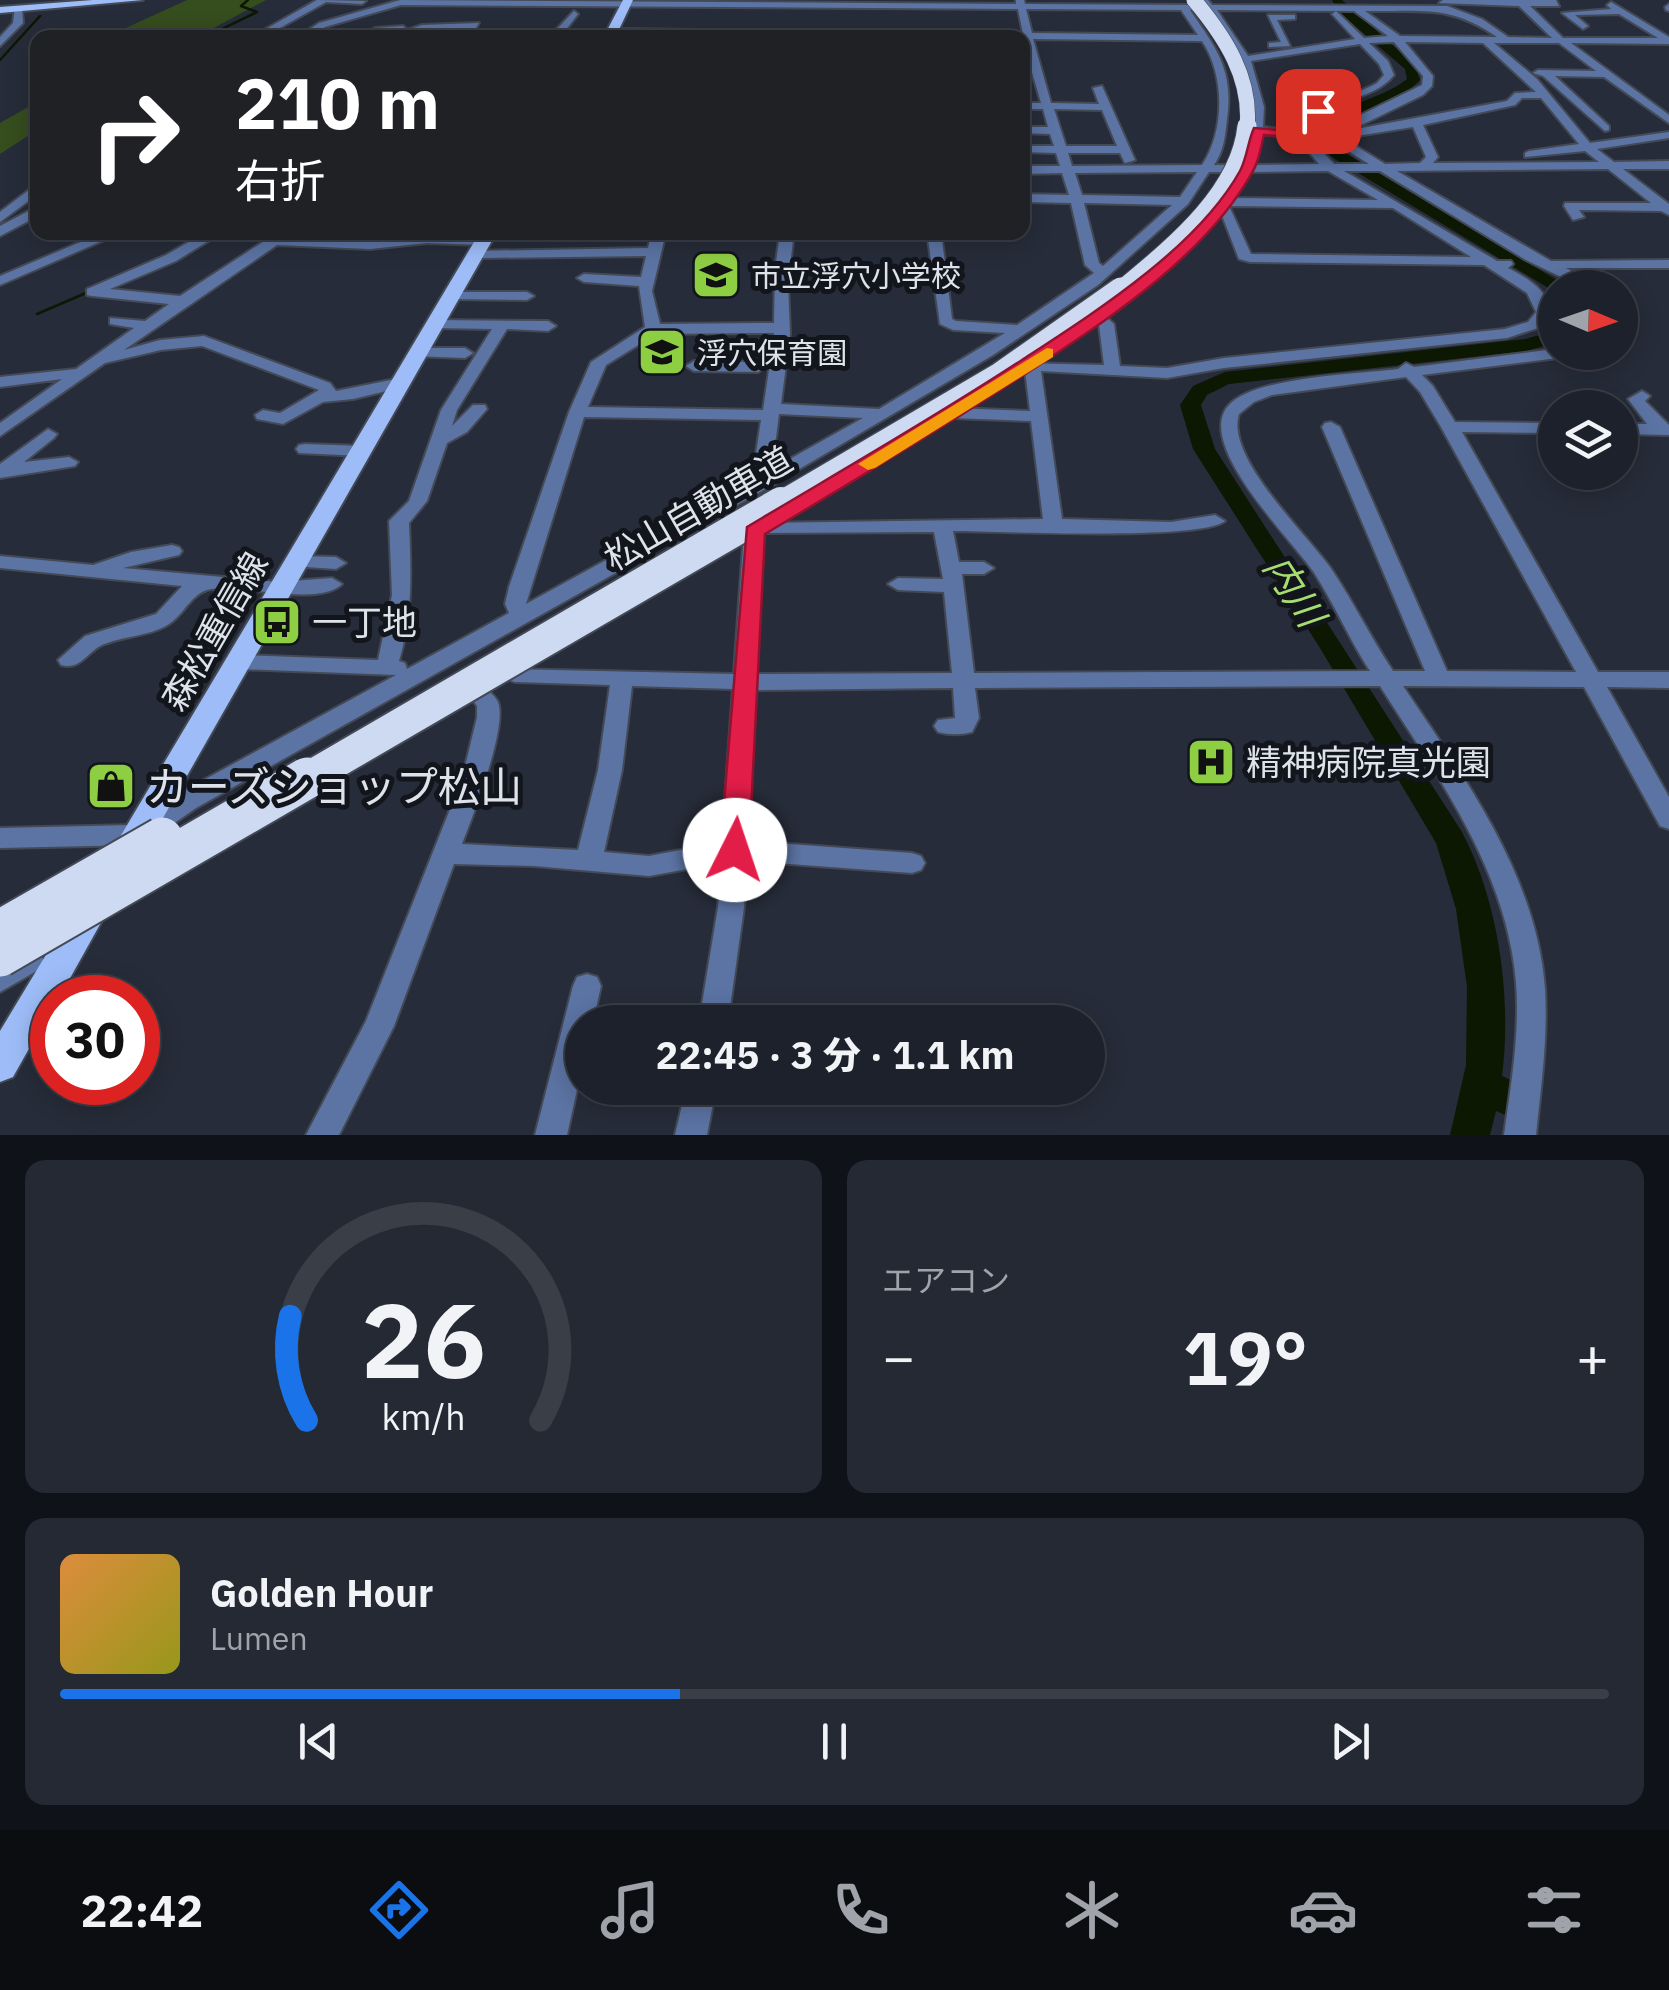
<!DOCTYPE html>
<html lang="ja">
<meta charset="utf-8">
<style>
body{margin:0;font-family:"IBM Plex Sans","Noto Sans JP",sans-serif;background:#252933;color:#f1f3f6;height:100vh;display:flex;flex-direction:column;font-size:38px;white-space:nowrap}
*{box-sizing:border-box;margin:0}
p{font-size:32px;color:#a0a3a9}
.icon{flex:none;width:55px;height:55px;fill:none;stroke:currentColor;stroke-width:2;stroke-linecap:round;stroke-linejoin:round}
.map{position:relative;height:1135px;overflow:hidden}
.details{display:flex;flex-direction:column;gap:25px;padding:25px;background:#0f1218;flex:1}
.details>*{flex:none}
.guide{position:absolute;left:30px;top:30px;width:1000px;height:210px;border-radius:20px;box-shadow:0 5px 25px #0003,0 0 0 2px #3a3e47;background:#202124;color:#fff;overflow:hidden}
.needle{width:65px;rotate:92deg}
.fabs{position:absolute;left:1538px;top:270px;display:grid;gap:20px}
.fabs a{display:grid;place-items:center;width:100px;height:100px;border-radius:50%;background:#1c212b;box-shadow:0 5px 25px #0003,0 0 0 2px #3a3e47;font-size:50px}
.speed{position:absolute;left:30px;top:975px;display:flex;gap:20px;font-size:50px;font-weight:700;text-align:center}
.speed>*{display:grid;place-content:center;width:130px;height:130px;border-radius:50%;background:#1c212b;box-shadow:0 5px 25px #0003,0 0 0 2px #3a3e47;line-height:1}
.speed .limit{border:15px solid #d22;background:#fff;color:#111}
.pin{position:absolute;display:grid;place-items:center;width:85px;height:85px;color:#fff;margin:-42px;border-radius:20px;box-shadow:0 5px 15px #0006}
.me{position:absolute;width:110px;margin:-55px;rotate:4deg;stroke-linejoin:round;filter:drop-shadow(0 0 8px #0008)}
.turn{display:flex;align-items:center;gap:35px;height:210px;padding:0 40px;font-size:45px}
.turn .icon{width:130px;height:130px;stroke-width:2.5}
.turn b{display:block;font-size:70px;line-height:85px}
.big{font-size:75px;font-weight:800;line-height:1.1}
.details .card{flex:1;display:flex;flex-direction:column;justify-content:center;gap:15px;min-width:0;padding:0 35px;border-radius:20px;background:#252933}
.details .dial{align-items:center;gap:0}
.dial svg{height:260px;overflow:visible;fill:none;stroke:#3a3e47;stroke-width:7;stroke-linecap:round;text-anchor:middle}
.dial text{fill:#f1f3f6;stroke:none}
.song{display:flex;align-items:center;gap:30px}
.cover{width:120px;height:120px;border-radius:15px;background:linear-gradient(135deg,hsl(30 70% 55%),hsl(60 70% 35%))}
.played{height:10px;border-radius:5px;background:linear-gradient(90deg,#1a73e8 40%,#3a3e47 40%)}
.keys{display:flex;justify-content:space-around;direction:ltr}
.heat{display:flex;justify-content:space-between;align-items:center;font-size:55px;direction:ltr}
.details .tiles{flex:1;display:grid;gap:25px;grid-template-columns:1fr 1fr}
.card:last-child{grid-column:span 2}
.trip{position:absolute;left:565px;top:1005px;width:540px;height:100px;border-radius:50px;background:#1c212b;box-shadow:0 5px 25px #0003,0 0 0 2px #3a3e47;font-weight:800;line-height:100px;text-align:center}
.dock{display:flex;height:160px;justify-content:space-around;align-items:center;background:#0b0d11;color:#a0a3a9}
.dock .icon{width:70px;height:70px}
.dock .on{color:#1a73e8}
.dock b{font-size:45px;color:#f1f3f6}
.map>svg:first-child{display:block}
.green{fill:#364d1e}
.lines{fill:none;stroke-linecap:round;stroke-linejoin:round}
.stream{stroke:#0c1802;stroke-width:2.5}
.river{fill:#0c1802;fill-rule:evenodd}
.minor-casing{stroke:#434955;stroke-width:4}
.major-casing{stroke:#434955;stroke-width:4}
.minor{fill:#5c74a4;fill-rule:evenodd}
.major{fill:#9ebdf8;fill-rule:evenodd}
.highway-bridge-far4-casing{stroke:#434955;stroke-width:16;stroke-linecap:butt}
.highway-bridge-far3-casing{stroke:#434955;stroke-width:21;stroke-linecap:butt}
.highway-bridge-far2-casing{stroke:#434955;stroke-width:28;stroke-linecap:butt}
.highway-bridge-far1-casing{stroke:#434955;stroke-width:36;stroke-linecap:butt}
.highway-bridge-casing{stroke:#434955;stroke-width:45;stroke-linecap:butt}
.highway-bridge-far4{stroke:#cddaf2;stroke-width:15}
.highway-bridge-far3{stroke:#cddaf2;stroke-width:19}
.highway-bridge-far2{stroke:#cddaf2;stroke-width:25}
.highway-bridge-far1{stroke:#cddaf2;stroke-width:32}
.highway-bridge{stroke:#cddaf2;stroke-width:41}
.route{fill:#e11d48;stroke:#92132f;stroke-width:2.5}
.slow{fill:#f59e0b}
.labels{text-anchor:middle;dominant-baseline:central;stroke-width:10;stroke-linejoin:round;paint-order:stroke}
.far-poi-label{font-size:30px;fill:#dde2eb;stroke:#12151b;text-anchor:start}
.street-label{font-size:35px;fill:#dde2eb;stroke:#12151b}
.poi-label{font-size:35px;fill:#dde2eb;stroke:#12151b;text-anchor:start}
.water-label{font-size:38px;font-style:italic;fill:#a6dc71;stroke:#12151b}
.near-poi-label{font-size:42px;fill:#dde2eb;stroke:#12151b;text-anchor:start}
</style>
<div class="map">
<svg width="1669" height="1135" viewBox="0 0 1669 1135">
<rect width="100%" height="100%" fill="#262c39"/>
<!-- green -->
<path class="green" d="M187,0H266L197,37H106Z
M37,102V130L0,154V123Z"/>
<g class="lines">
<!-- stream -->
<path class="stream" d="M213,38L222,29L257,12L241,6L248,0
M0,60L40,16
M37,314L86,293"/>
<!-- river -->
<path class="river" d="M1332,0H1342L1415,65L1420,80L1403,96L1335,126L1330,140L1345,153L1570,288H1555V292L1335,159L1318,144L1317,130C1337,104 1381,100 1407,79L1405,69L1340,13Z
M1555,331V343L1526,351L1229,384L1207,395L1201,405L1215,449L1462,832C1499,902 1512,999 1502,1076L1522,1085L1527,1098L1522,1111L1508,1116L1496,1111L1490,1135H1450L1466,1065L1467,987L1456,909L1436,843L1320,648L1193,449L1180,405L1193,386L1225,372L1525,339Z"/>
<!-- minor casing -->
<g class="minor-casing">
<path id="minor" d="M317,0L366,1L362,4L326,2L262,38H250Z
M400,0L1016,4V0H1024L1025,4L1203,5L1199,0H1208L1212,5L1447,6L1482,19L1508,37L1552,38L1519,6L1439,3L1443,0H1556L1559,6H1530L1563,38H1658L1619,14L1575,15L1588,26L1583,29L1562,13L1611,9L1607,5L1611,2L1669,37V44L1571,43L1669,115V123L1604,77L1555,76L1609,126V130L1605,131L1543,76L1533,73L1538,70L1596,71L1559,43H1494L1537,79L1590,143L1669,132V138L1597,149L1614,162L1669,161V169H1623L1669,204V215L1661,211L1579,210L1584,217L1573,220L1564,206L1565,203H1651L1608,169L1397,171L1551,261L1669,260V268H1566L1604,288H1584L1526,260L1380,171H1344L1497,261H1511L1513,264L1508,268C1527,278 1552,292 1549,315L1538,328L1507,338L1224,368L1167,378L1041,371L1062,519L1171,522L1215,515L1225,521C1201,541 997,531 953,531L959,562H984L994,568L984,574H962L974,673L1370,671C1349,639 1334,603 1313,571C1291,539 1193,443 1229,405C1254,377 1359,374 1398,369L1406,363L1414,367L1555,349V352H1574L1566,357L1422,375L1433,386L1455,422L1555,423V433L1462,432L1598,672H1669V688L1607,687L1669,797V829L1660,826L1584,687L1403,686C1464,777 1537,876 1545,989C1548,1038 1541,1087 1536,1135H1504C1511,1085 1520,1033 1516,982C1507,871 1438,777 1380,686L975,688L979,718L972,732C961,735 949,735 938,732L934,726L938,720L955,718L953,688L756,690L748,841L912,853L921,856L925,863L921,870L912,873L747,861L744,907L728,1022H699L718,907L721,863L649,876L534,866L454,864L394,1026L339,1135H306L366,1021L462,779L477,717V706L469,695L472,689H488C490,692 497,699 498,702C508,727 472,818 462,844L578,850L598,770L610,685L515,682L507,679L504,674L507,669L734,674L744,532L756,523L1043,519L1031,421L953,418L945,413L953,408L1030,411L1025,370L1020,366L1022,363L1104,365L1099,325L1091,318L1094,315H1104L1114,324L1120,366L1167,368L1224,358L1505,329L1528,322L1536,312L1527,293L1484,265L1250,262L1239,259L1221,213L1211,221L1205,217L1237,172H1209L1188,204L1098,285L993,355L767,488L196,808L150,840L137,845L0,848V828L133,825L178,794L396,675L239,669L231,667L228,662L231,657L239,655L378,660L392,595L389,521L409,501L441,410L492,329L436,328L431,326V320L548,321L556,326L548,331L507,329L457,410L452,426L473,405H485L487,409L467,432L447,443L427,501L409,523C411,571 413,614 399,661L405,663L407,669L509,613L505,604L509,587L569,412L591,362L645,327L639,286L584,282L577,278L584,274L641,277L646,256L478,258L473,257V251L648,248L652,232H666L652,291L660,324L774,323L775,270L780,232H794L788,283L790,334L781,404L879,409L1005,333L953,330L940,324L927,232H941L952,319L956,321L1017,325L1094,273L1085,265L1071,203L1022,202V194L1069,195L1062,173L1022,174V166H1060L1056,153L1022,152V146H1054L1050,134L1022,133V127H1048L1043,109H1022V103H1041L1022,38L612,35L607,32L612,29L1023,34L1018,9L401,5L325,27L308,38H296L319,23ZM1026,9L1181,10L1198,35L1032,33ZM1190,10H1207C1246,56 1265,107 1241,165H1214C1224,150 1225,137 1227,119C1234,70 1216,48 1190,10ZM1217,10L1354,11L1388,36L1364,38L1336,11L1332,14L1355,39L1248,56ZM1365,11C1421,12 1449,4 1497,37L1400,36ZM1033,39L1202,41C1225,75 1225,131 1202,165L1072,166L1068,153H1120L1125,163L1135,160L1102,86L1093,88L1099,104L1051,103ZM1394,42L1423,76L1422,85L1346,122L1338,131H1306C1322,97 1371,104 1394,75L1388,61L1369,43ZM1405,42L1483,43L1536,92L1515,93L1507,101L1351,130L1423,95L1432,86L1433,76ZM1360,44L1379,64L1384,75L1377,83C1348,100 1311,98 1295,131L1263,127L1264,107L1251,61ZM1522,98H1541L1579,144L1529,151L1525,153V157L1585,151L1599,162L1433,163L1438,157L1423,125L1515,105ZM1054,109L1102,110L1117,146H1066ZM1413,127L1426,157L1420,163L1385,164L1351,143L1350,137ZM1262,134L1297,138L1319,164L1253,165ZM1339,137L1342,147L1369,164H1334L1309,138ZM1328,171L1378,200L1233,198L1249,172ZM1197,172L1180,197L1082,195L1075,173ZM1084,203L1172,205L1103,266L1099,263ZM1229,206L1393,208L1471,257L1251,254ZM774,333L771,353L756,355L752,362L694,361L686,366L694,371L758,372L770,363L763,410L588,407L606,365L656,334ZM1406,377L1420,392L1441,427L1576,672L1447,671L1340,427L1331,422L1325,423L1322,427L1425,671H1393C1371,638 1354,603 1332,570C1308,535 1225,458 1239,414L1254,402L1272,395ZM779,414L863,418L772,469ZM584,417L761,420L752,480L526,604ZM934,532L943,579L898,578L888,584L898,590L944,592L952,673L756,674L764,533ZM632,686L733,689L722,842L649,856L604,852L622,770Z
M1669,4V11L1666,10L1665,7Z
M15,7L22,9L23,23L0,46V37L13,23Z
M574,11L578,14L562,35L484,38L500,31L556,30Z
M1268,15H1295V19L1277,20L1290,46L1269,47V43L1281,42Z
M479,23L476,28L423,31L404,38H389L401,32L371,38L364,35L375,28L403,26L407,30L422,25Z
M38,183V194L0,222V212Z
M38,206V216L0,236V226Z
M104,232H123L0,285V276Z
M206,232H223L176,261L110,289L180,296L278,232H294L289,238L370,241L427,235L485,237L492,241L485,245L427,243L370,249L277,245L124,350L160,340L204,336L330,383L336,391L401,378L409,383L407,386L353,399L323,402L283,424L257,419L255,415L263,410L280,413L319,390L202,346L161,350L105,363L0,436V423L62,379L0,387V377L76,369L134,328L110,324V318L145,321L169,304L92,296L87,295V289L166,255Z
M452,292H527L534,296L527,300L447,299V293Z
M1620,303L1625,304L1630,316L1620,325Z
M419,348H465L473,353L465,358L413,356V350Z
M1642,391L1650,396L1645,401L1669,425V435L1620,434V424H1647L1628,399Z
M48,429L57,434L54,438L24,462L69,457L78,462L75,466L0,478V464Z
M305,444L362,446L371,451L362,456L299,453L296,449L299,445Z
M172,545L179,547L182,551L179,555L123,568L278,582L332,578L342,584C318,608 234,582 207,590C192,595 185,611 173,621C154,637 122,635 100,646C86,654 80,670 61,665L58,660L85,636L156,614L182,586L0,568V556L93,565L131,552Z
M298,556L336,557L346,563L336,569L291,566L288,562L291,558Z
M30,949L40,953L44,961L40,969L0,992V965Z
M587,974L597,977L601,986L593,1022H582V1067L567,1135H535L573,986L577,977Z
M686,1088H716L707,1135H675Z"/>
</g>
<!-- major casing -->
<g class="major-casing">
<path id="major" d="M93,0H143L0,13V7Z
M623,0H633L615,38H603Z
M480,232H497L139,860L128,864L117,860L112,851L117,842Z
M91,896L103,900L108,910L59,998H52V1008L13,1077L0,1082V1031L79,900Z"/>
</g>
<!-- minor -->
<use href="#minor" class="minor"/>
<!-- major -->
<use href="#major" class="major"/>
<!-- highway-bridge-far4 casing -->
<g class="highway-bridge-far4-casing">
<path id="highway-bridge-far4" d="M1194,0C1225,37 1252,78 1247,128"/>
</g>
<!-- highway-bridge-far3 casing -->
<g class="highway-bridge-far3-casing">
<path id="highway-bridge-far3" d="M1118,293C1168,251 1240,196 1247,126"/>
</g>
<!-- highway-bridge-far2 casing -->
<g class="highway-bridge-far2-casing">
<path id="highway-bridge-far2" d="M777,506L1000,375L1121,290"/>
</g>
<!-- highway-bridge-far1 casing -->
<g class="highway-bridge-far1-casing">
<path id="highway-bridge-far1" d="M303,781L781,503"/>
</g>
<!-- highway-bridge casing -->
<g class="highway-bridge-casing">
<path id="highway-bridge" d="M0,931L162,838
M0,956L307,778"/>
</g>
<!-- highway-bridge-far4 -->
<use href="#highway-bridge-far4" class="highway-bridge-far4"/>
<!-- highway-bridge-far3 -->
<use href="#highway-bridge-far3" class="highway-bridge-far3"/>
<!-- highway-bridge-far2 -->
<use href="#highway-bridge-far2" class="highway-bridge-far2"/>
<!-- highway-bridge-far1 -->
<use href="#highway-bridge-far1" class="highway-bridge-far1"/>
<!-- highway-bridge -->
<use href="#highway-bridge" class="highway-bridge"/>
</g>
<!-- route -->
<path class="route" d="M1318,108L1324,111L1309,125L1306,139L1264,135C1261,147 1259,161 1253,171C1207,255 1110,318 1033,369C945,427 855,480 765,534L749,850L745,859L735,862L724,859L720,850L747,527C839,472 932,419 1022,360C1094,313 1197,248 1240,171C1247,158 1248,141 1254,128L1295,131L1298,121Z"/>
<!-- slow -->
<path class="slow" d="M1047,348L1053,349V357L875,468L868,470L858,464Z"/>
<!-- icons -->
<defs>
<g id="school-square" transform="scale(2.5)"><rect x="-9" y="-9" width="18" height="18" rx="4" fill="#8ece43" stroke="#12151b"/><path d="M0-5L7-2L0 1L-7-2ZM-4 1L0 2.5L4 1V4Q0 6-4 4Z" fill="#111"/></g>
<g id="bus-square" transform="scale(2.5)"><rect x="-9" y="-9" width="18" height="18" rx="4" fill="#8ece43" stroke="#12151b"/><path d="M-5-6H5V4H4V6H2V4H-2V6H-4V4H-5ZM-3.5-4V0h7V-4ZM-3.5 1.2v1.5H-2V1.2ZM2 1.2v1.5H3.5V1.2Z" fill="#111"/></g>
<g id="hospital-square" transform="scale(2.5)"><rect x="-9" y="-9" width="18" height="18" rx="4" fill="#8ece43" stroke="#12151b"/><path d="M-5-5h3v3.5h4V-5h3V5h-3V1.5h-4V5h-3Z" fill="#111"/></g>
<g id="shop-square" transform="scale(2.5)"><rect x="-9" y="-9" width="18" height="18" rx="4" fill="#8ece43" stroke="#12151b"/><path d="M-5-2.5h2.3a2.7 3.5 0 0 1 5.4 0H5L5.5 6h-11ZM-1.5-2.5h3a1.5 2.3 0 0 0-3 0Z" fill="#111"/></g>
</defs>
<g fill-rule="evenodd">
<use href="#school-square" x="716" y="275"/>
<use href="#school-square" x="662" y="352"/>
<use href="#bus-square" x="277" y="622"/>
<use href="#hospital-square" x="1211" y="762"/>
<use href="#shop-square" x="111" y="786"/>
</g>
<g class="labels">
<!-- far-poi labels -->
<g class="far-poi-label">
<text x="751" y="275">市立浮穴小学校</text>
<text x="697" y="352">浮穴保育園</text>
</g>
<!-- street labels -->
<g class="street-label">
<text transform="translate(698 508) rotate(-30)">松山自動車道</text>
<text transform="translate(214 631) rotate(-60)">森松重信線</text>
</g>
<!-- poi labels -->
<g class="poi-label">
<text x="312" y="622">一丁地</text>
<text x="1246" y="762">精神病院真光園</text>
</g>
<!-- water labels -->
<g class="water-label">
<text transform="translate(1295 590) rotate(57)">内川</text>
</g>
<!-- near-poi labels -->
<g class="near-poi-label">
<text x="146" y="786">カーズショップ松山</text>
</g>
</g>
</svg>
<div class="fabs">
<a><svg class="needle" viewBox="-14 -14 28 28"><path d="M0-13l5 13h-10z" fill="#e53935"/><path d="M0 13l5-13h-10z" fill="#a0a3a9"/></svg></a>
<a><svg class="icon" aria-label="layers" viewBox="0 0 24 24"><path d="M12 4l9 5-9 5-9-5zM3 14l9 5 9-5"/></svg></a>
</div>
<div class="speed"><div class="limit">30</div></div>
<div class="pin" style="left:1318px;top:111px;background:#d93025"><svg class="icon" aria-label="arrive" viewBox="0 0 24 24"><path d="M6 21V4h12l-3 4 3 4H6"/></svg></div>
<svg class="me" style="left:735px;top:850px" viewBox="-20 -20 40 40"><circle r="19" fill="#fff"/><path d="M0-13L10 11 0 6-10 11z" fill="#e11d48"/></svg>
<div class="trip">22:45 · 3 分 · 1.1 km</div>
<div class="guide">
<div class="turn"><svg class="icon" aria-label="right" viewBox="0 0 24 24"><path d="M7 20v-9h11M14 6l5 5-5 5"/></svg><div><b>210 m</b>右折</div></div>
</div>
</div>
<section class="details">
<div class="tiles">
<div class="card dial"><svg viewBox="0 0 100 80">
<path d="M14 69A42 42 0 1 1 86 69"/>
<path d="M14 69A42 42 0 0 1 9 37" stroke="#1a73e8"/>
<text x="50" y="56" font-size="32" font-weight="700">26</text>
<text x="50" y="72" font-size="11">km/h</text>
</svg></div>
<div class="card"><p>エアコン</p>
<div class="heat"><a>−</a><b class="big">19°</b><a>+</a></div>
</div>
<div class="card">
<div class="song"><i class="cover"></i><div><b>Golden Hour</b><p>Lumen</p></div></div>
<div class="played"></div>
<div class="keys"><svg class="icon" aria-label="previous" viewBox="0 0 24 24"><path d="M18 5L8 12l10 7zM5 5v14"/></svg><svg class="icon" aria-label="pause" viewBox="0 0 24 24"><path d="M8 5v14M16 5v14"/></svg><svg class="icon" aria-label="next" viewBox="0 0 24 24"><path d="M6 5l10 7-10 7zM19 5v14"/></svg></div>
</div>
</div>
</section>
<nav class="dock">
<b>22:42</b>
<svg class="icon on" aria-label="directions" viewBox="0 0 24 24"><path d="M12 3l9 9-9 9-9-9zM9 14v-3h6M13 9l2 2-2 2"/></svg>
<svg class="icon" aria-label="music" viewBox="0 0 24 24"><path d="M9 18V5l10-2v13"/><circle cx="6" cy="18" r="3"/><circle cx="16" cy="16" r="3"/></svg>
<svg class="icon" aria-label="phone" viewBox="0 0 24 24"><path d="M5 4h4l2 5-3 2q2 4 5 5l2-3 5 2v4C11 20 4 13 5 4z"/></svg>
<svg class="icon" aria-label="climate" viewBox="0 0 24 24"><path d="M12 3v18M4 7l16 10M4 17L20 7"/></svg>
<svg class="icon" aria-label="car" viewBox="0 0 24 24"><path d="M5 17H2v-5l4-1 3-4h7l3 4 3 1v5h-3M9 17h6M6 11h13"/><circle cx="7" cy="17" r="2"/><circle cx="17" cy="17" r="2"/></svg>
<svg class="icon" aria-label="filters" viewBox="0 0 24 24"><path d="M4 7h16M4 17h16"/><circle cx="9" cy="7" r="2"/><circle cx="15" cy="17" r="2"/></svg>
</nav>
